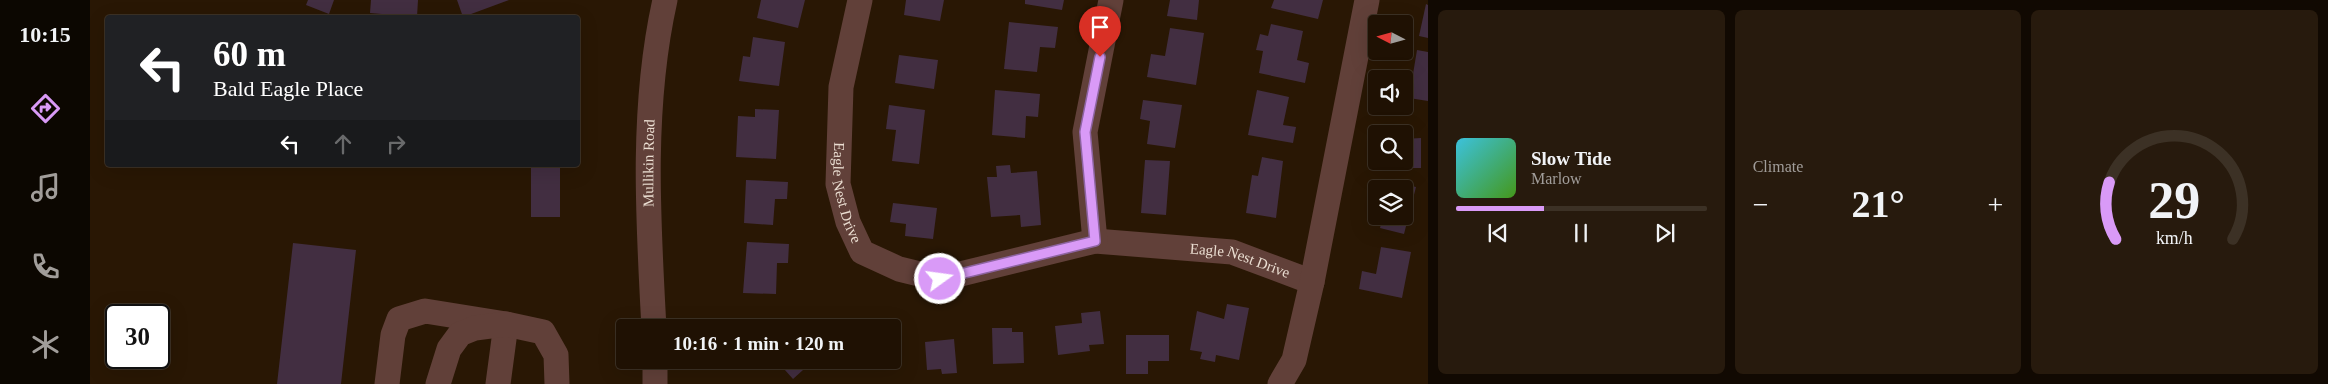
<!DOCTYPE html>
<meta charset="utf-8">
<style>
body{margin:0;font-family:Georgia,serif;background:#271a0d;color:#f1f3f6;height:100vh;display:flex;flex-direction:column;font-size:19px;white-space:nowrap}
*{box-sizing:border-box;margin:0}
p{font-size:16px;color:#a19d9a}
.icon{flex:none;width:28px;height:28px;fill:none;stroke:currentColor;stroke-width:2;stroke-linecap:round;stroke-linejoin:round}
.map{position:relative;flex:1;overflow:hidden}
.side{display:flex;flex-direction:column;gap:10px;padding:10px;background:#110902;width:900px}
.side>*{flex:none}
.guide{position:absolute;left:15px;top:15px;width:475px;height:152px;border-radius:5px;box-shadow:0 5px 20px #0002,0 0 0 1px #3c3125;background:#202124;color:#fff;overflow:hidden}
.needle{width:32px;rotate:276deg}
.fabs{position:absolute;left:1278px;top:15px;display:grid;gap:10px}
.fabs a{display:grid;place-items:center;width:45px;height:45px;border-radius:5px;background:#1f1103;box-shadow:0 5px 20px #0002,0 0 0 1px #3c3125;font-size:25px}
.speed{position:absolute;left:15px;top:304px;display:flex;gap:10px;font-size:25px;font-weight:700;text-align:center}
.speed>*{display:grid;place-content:center;width:65px;height:65px;border-radius:50%;background:#1f1103;box-shadow:0 5px 20px #0002,0 0 0 1px #3c3125;line-height:1}
.speed .limit{border:2px solid #111;border-radius:8px;background:#fff;color:#111}
.pin{position:absolute;display:grid;place-items:center;width:42px;height:42px;color:#fff;margin:-51px -21px;border-radius:50% 50% 50% 0;rotate:-45deg;box-shadow:0 0 5px #0007}
.pin .icon{rotate:45deg}
.me{position:absolute;width:55px;margin:-28px;rotate:76deg;stroke-linejoin:round;filter:drop-shadow(0 0 4px #0008)}
.turn{display:flex;align-items:center;gap:18px;height:105px;padding:0 25px;font-size:22px}
.turn .icon{width:65px;height:65px;stroke-width:2.5}
.turn b{display:block;font-size:35px;line-height:42px}
.lanes{display:flex;align-items:center;height:48px;padding:0 25px;background:#0003;justify-content:center;gap:25px;direction:ltr}
.lanes .off{opacity:.35}
.big{font-size:38px;font-weight:800;line-height:1.1}
.side .card{flex:1;display:flex;flex-direction:column;justify-content:center;gap:8px;min-width:0;padding:0 18px;border-radius:8px;background:#271a0d}
.side .dial{align-items:center;gap:0}
.dial svg{height:130px;overflow:visible;fill:none;stroke:#3c3125;stroke-width:7;stroke-linecap:round;text-anchor:middle}
.dial text{fill:#f1f3f6;stroke:none}
.song{display:flex;align-items:center;gap:15px}
.cover{width:60px;height:60px;border-radius:8px;background:linear-gradient(135deg,hsl(190 70% 55%),hsl(100 70% 35%))}
.played{height:5px;border-radius:2px;background:linear-gradient(90deg,#d99af7 35%,#3c3125 35%)}
.keys{display:flex;justify-content:space-around;direction:ltr}
.heat{display:flex;justify-content:space-between;align-items:center;font-size:28px;direction:ltr}
.side .tiles{flex:1;display:grid;gap:10px;grid-template-columns:repeat(3,1fr)}
.trip{position:absolute;left:526px;top:319px;width:285px;height:50px;border-radius:5px;background:#1f1103;box-shadow:0 5px 20px #0002,0 0 0 1px #3c3125;font-weight:800;line-height:50px;text-align:center}
main{display:flex;flex:1;min-height:0}
.tabs{display:flex;flex-direction:column;width:90px;justify-content:space-around;align-items:center;background:#0c0701;color:#a19d9a}
.tabs .icon{width:35px;height:35px}
.tabs .on{color:#d99af7}
.tabs b{font-size:22px;color:#f1f3f6}
.map>svg:first-child{display:block}
.building{fill:#422e41}
.lines{fill:none;stroke-linecap:round;stroke-linejoin:round}
.minor{stroke:#614039;stroke-width:25}
.route-casing{stroke:#8d64a1;stroke-width:12}
.route{stroke:#d99af7;stroke-width:9}
.labels{text-anchor:middle;dominant-baseline:central;stroke-width:5;stroke-linejoin:round;paint-order:stroke}
.street-label{font-size:15px;fill:#eaddd1;stroke:#291704}
</style>
<main>
<nav class="tabs">
<b>10:15</b>
<svg class="icon on" aria-label="directions" viewBox="0 0 24 24"><path d="M12 3l9 9-9 9-9-9zM9 14v-3h6M13 9l2 2-2 2"/></svg>
<svg class="icon" aria-label="music" viewBox="0 0 24 24"><path d="M9 18V5l10-2v13"/><circle cx="6" cy="18" r="3"/><circle cx="16" cy="16" r="3"/></svg>
<svg class="icon" aria-label="phone" viewBox="0 0 24 24"><path d="M5 4h4l2 5-3 2q2 4 5 5l2-3 5 2v4C11 20 4 13 5 4z"/></svg>
<svg class="icon" aria-label="climate" viewBox="0 0 24 24"><path d="M12 3v18M4 7l16 10M4 17L20 7"/></svg>
</nav>
<div class="map">
<svg width="1338" height="384" viewBox="0 0 1338 384">
<rect width="100%" height="100%" fill="#291704"/>
<!-- building -->
<path class="building" d="M218,0H244L239,14L216,5Z
M281,0H328L327,17L280,13Z
M367,0H419L373,17Z
M671,0H715L708,28L667,18Z
M816,0H854L850,21L814,15Z
M935,0H974L972,10L935,4Z
M1080,0H1109L1107,20L1077,16Z
M1184,0H1233L1228,19L1181,8Z
M1336,4L1338,5V38L1329,36Z
M919,22L968,27L965,48L950,47L947,72L914,69Z
M1181,24L1213,31L1207,60L1219,63L1215,83L1169,73L1173,51L1166,50L1170,34L1178,36Z
M1080,28L1114,33L1106,85L1057,77L1061,54L1075,56Z
M663,37L695,42L689,86L649,81L653,56L660,57Z
M1327,50L1338,52V101L1319,98Z
M809,55L848,60L844,89L805,83Z
M905,90L950,94L948,117L936,116L935,138L902,135Z
M1167,90L1199,97L1193,125L1206,127L1203,143L1158,135Z
M1053,100L1092,105L1085,148L1057,144L1060,121L1050,119Z
M799,105L835,110L829,164L802,161L806,130L796,129Z
M665,109L689,110L686,159L646,157L648,116L665,117Z
M1331,138V168H1308V161H1314V139Z
M1172,157L1193,161L1186,218L1156,213L1162,175L1168,176Z
M1055,160L1080,161L1076,215L1051,213Z
M441,165H470V217H441Z
M920,165L921,173L947,171L951,225L931,227L930,215L901,217L897,177H907L906,166Z
M656,180L698,182L697,199H685L683,225L654,223Z
M1297,180L1326,187L1314,234L1290,228L1293,216H1314V189H1295Z
M803,203L847,208L843,239L815,236L816,224L800,222Z
M657,242L699,244L698,263H687L686,294L653,293Z
M203,243L266,250L251,384H187Z
M1291,247L1321,252L1312,298L1269,289L1272,271L1286,274Z
M1137,304L1159,308L1149,360L1126,355L1125,362L1110,359L1112,352L1100,350L1107,311L1134,319Z
M1010,311L1014,344L999,345L1000,351L968,355L965,326L992,323L991,313Z
M902,328H922V332H933L934,363L903,364Z
M1036,335H1079V361H1058V374H1036Z
M864,339L867,373L852,374L851,369L837,370L835,342Z
M686,360H722L723,361L703,379Z"/>
<g class="lines">
<!-- minor -->
<g class="minor">
<path id="s1" d="M770,0L751,87L748,184L758,222L772,252L809,269L850,279L1005,241L1142,252L1222,282"/>
<path d="M1005,241L995,132L1021,0"/>
<path id="s2" d="M564,328C558,219 551,107 575,0"/>
<path d="M565,360V384"/>
<path d="M297,384L303,335L309,319L335,311L416,324L408,384"/>
<path d="M348,384L359,349L370,334L385,328L416,324L453,332L466,355L467,384"/>
<path d="M1190,384L1204,360L1222,282L1277,0"/>
</g>
</g>
<g class="lines">
<!-- route casing -->
<g class="route-casing">
<path id="route" d="M850,279L1005,241L995,132L1010,57"/>
</g>
<!-- route -->
<use href="#route" class="route"/>
</g>
<g class="labels">
<!-- street labels -->
<g class="street-label">
<text stroke="none"><textPath href="#s2" startOffset="165">Mullikin Road</textPath></text>
<text stroke="none"><textPath href="#s1" startOffset="196">Eagle Nest Drive</textPath></text>
<text stroke="none"><textPath href="#s1" startOffset="648">Eagle Nest Drive</textPath></text>
</g>
</g>
</svg>
<div class="fabs">
<a><svg class="needle" viewBox="-14 -14 28 28"><path d="M0-13l5 13h-10z" fill="#e53935"/><path d="M0 13l5-13h-10z" fill="#a19d9a"/></svg></a>
<a><svg class="icon" aria-label="sound" viewBox="0 0 24 24"><path d="M4 9h4l5-4v14l-5-4H4zM17 9q2 3 0 6"/></svg></a>
<a><svg class="icon" aria-label="search" viewBox="0 0 24 24"><circle cx="10" cy="10" r="6"/><path d="M15 15l6 6"/></svg></a>
<a><svg class="icon" aria-label="layers" viewBox="0 0 24 24"><path d="M12 4l9 5-9 5-9-5zM3 14l9 5 9-5"/></svg></a>
</div>
<div class="speed"><div class="limit">30</div></div>
<div class="pin" style="left:1010px;top:57px;background:#d93025"><svg class="icon" aria-label="arrive" viewBox="0 0 24 24"><path d="M6 21V4h12l-3 4 3 4H6"/></svg></div>
<svg class="me" style="left:850px;top:279px" viewBox="-20 -20 40 40"><circle r="17" fill="#d99af7" stroke="#fff" stroke-width="3"/><path d="M0-11L8 9 0 5-8 9z" fill="#fff"/></svg>
<div class="trip">10:16 · 1 min · 120 m</div>
<div class="guide">
<div class="turn"><svg class="icon" aria-label="left" viewBox="0 0 24 24"><path d="M17 20v-9H6M10 6l-5 5 5 5"/></svg><div><b>60 m</b>Bald Eagle Place</div></div>
<div class="lanes"><svg class="icon" aria-label="left" viewBox="0 0 24 24"><path d="M17 20v-9H6M10 6l-5 5 5 5"/></svg><svg class="icon off" aria-label="ahead" viewBox="0 0 24 24"><path d="M12 20V5M6 11l6-6 6 6"/></svg><svg class="icon off" aria-label="right" viewBox="0 0 24 24"><path d="M7 20v-9h11M14 6l5 5-5 5"/></svg></div>
</div>
</div>
<section class="side">
<div class="tiles">
<div class="card">
<div class="song"><i class="cover"></i><div><b>Slow Tide</b><p>Marlow</p></div></div>
<div class="played"></div>
<div class="keys"><svg class="icon" aria-label="previous" viewBox="0 0 24 24"><path d="M18 5L8 12l10 7zM5 5v14"/></svg><svg class="icon" aria-label="pause" viewBox="0 0 24 24"><path d="M8 5v14M16 5v14"/></svg><svg class="icon" aria-label="next" viewBox="0 0 24 24"><path d="M6 5l10 7-10 7zM19 5v14"/></svg></div>
</div>
<div class="card"><p>Climate</p>
<div class="heat"><a>−</a><b class="big">21°</b><a>+</a></div>
</div>
<div class="card dial"><svg viewBox="0 0 100 80">
<path d="M14 69A42 42 0 1 1 86 69"/>
<path d="M14 69A42 42 0 0 1 10 34" stroke="#d99af7"/>
<text x="50" y="56" font-size="32" font-weight="700">29</text>
<text x="50" y="72" font-size="11">km/h</text>
</svg></div>
</div>
</section>
</main>
